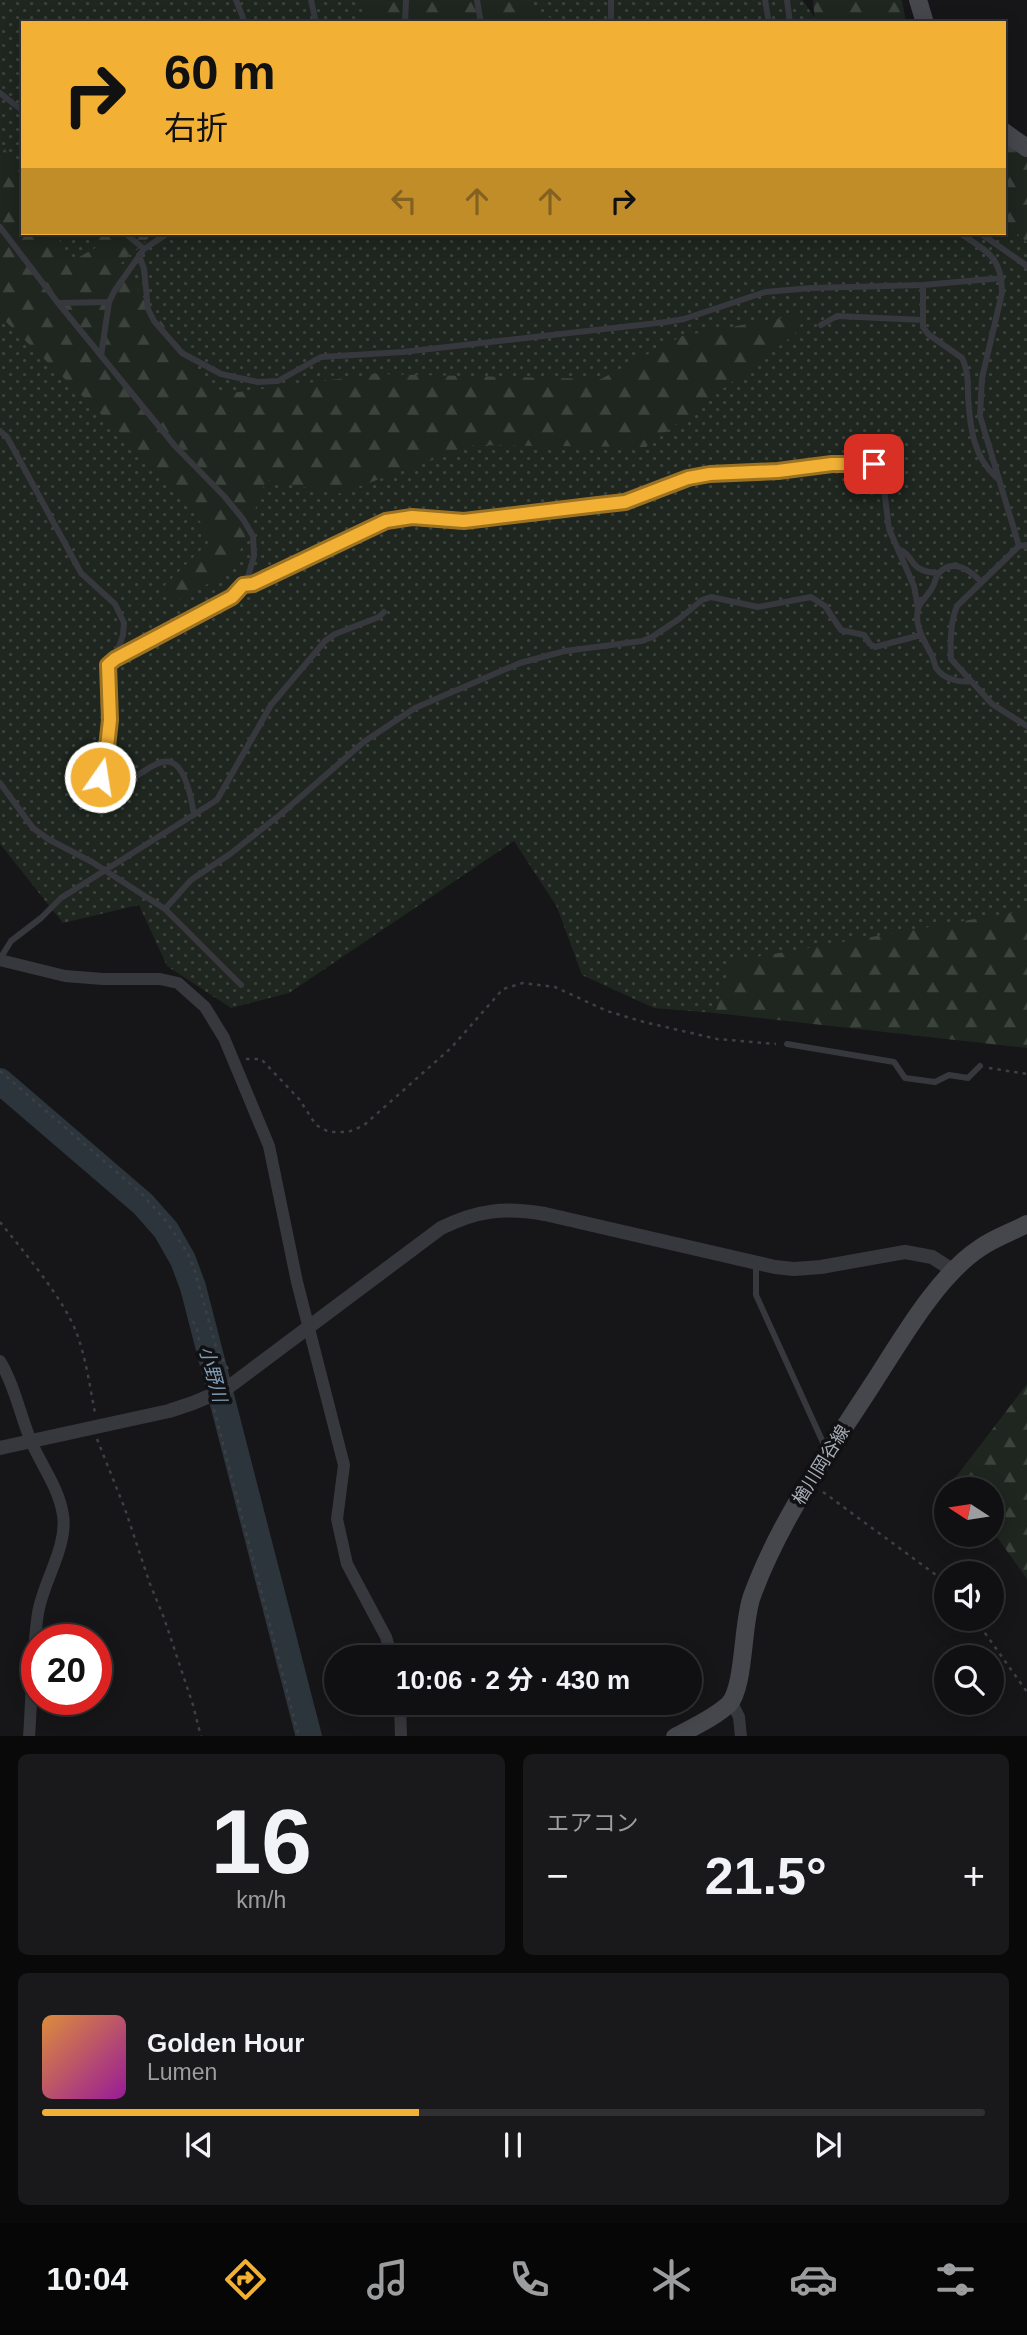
<!DOCTYPE html>
<html lang="ja">
<meta charset="utf-8">
<style>
body{margin:0;font-family:Arial,"Noto Sans JP",sans-serif;background:#19191b;color:#f1f3f6;height:100vh;display:flex;flex-direction:column;font-size:26px;white-space:nowrap}
*{box-sizing:border-box;margin:0}
p{font-size:23px;color:#9c9d9f}
.icon{flex:none;width:38px;height:38px;fill:none;stroke:currentColor;stroke-width:2;stroke-linecap:round;stroke-linejoin:round}
.map{position:relative;height:1736px;overflow:hidden}
.panel{display:flex;flex-direction:column;gap:18px;padding:18px;background:#09090a;flex:1}
.panel>*{flex:none}
.hud{position:absolute;left:21px;top:21px;width:985px;height:214px;border-radius:0px;box-shadow:0 4px 18px #0003,0 0 0 2px #303032;background:#f2b134;color:#111;overflow:hidden}
.needle{width:46px;rotate:282deg}
.fabs{position:absolute;left:934px;top:1477px;display:grid;gap:14px}
.fabs a{display:grid;place-items:center;width:70px;height:70px;border-radius:50%;background:#101012;box-shadow:0 4px 18px #0003,0 0 0 2px #303032;font-size:35px}
.speed{position:absolute;left:21px;top:1624px;display:flex;gap:14px;font-size:35px;font-weight:700;text-align:center}
.speed>*{display:grid;place-content:center;width:91px;height:91px;border-radius:50%;background:#101012;box-shadow:0 4px 18px #0003,0 0 0 2px #303032;line-height:1}
.speed .limit{border:10px solid #d22;background:#fff;color:#111}
.pin{position:absolute;display:grid;place-items:center;width:60px;height:60px;color:#fff;margin:-30px;border-radius:14px;box-shadow:0 4px 10px #0006}
.me{position:absolute;width:77px;margin:-38px;rotate:13deg;stroke-linejoin:round;filter:drop-shadow(0 0 5px #0008)}
.turn{display:flex;align-items:center;gap:24px;height:147px;padding:0 28px;font-size:32px}
.turn .icon{width:91px;height:91px;stroke-width:2.5}
.turn b{display:block;font-size:49px;line-height:60px}
.lanes{display:flex;align-items:center;height:66px;padding:0 28px;background:#0003;justify-content:center;gap:35px;direction:ltr}
.lanes .off{opacity:.35}
.big{font-size:52px;font-weight:700;line-height:1.1}
.panel .tile{flex:1;display:flex;flex-direction:column;justify-content:center;gap:10px;min-width:0;padding:0 24px;border-radius:10px;background:#19191b}
.panel .dial{align-items:center;gap:0}
.dial b{font-size:91px;line-height:1}
.song{display:flex;align-items:center;gap:21px}
.cover{width:84px;height:84px;border-radius:10px;background:linear-gradient(135deg,hsl(30 70% 55%),hsl(300 70% 35%))}
.played{height:7px;border-radius:4px;background:linear-gradient(90deg,#f2b134 40%,#303032 40%)}
.keys{display:flex;justify-content:space-around;direction:ltr}
.heat{display:flex;justify-content:space-between;align-items:center;font-size:38px;direction:ltr}
.panel .tiles{flex:1;display:grid;gap:18px;grid-template-columns:1fr 1fr}
.tile:last-child{grid-column:span 2}
.trip{position:absolute;left:324px;top:1645px;width:378px;height:70px;border-radius:35px;background:#101012;box-shadow:0 4px 18px #0003,0 0 0 2px #303032;font-weight:700;line-height:70px;text-align:center}
.menu{display:flex;height:112px;justify-content:space-around;align-items:center;background:#060607;color:#9c9d9f}
.menu .icon{width:49px;height:49px}
.menu .on{color:#f2b134}
.menu b{font-size:32px;color:#f1f3f6}
.map>svg:first-child{display:block}
.grass{fill:url(#grass-dots)}
.forest{fill:url(#forest-firs)}
.lines{fill:none;stroke-linecap:round;stroke-linejoin:round}
.river{stroke:#2c353c;stroke-width:26}
.path{stroke:#3d3f44;stroke-width:2.5;stroke-dasharray:3.5 5;stroke-linecap:butt}
.service{stroke:#37383d;stroke-width:6}
.minor{stroke:#37383d;stroke-width:12}
.tertiary{stroke:#37383d;stroke-width:14}
.secondary{stroke:#45474d;stroke-width:18}
.route-casing{stroke:#9d7322;stroke-width:18}
.route{stroke:#f2b134;stroke-width:12}
.labels{text-anchor:middle;dominant-baseline:central;stroke-width:7;stroke-linejoin:round;paint-order:stroke}
.street-label{font-size:18px;fill:#a8adb8;stroke:#111113}
.water-label{font-size:19px;font-style:italic;fill:#7f9bb3;stroke:#111113}
</style>
<div class="map">
<svg width="1027" height="1737" viewBox="0 0 1027 1737">
<defs>
<pattern id="grass-dots" width="8" height="8" patternUnits="userSpaceOnUse" patternTransform="scale(1.75)"><rect width="8" height="8" fill="#1e261f"/><path d="M2 2h.1M6 6h.1" fill="none" stroke="#3c433d" stroke-width="1.8" stroke-linecap="round"/></pattern>
<pattern id="forest-firs" width="22" height="20" patternUnits="userSpaceOnUse" patternTransform="scale(1.75)"><rect width="22" height="20" fill="#1e261f"/><path d="M5 1l3.5 6h-7zM16 11l3.5 6h-7z" fill="#3c433d"/></pattern>
</defs>
<rect width="100%" height="100%" fill="#161618"/>
<!-- grass -->
<path class="grass" d="M0,0H803L818,23H23V233H1004L1005,189L1027,211V977L827,1022L654,1008L582,975L557,907L514,841L289,993L231,1008L167,966L139,905L63,923L0,844Z"/>
<!-- forest -->
<path class="forest" d="M361,0H521L558,23H365Z
M813,0H902L906,23H815Z
M1004,119L1027,141V242L1005,224Z
M0,141L23,179V233H55L72,261L97,247V233H154L119,265L216,395L376,374L601,379L682,336L808,313L794,335L646,447L474,445L338,494L266,480L233,570L175,602L160,590L212,539L176,487L0,316Z
M1027,910V1048L715,1013L733,961Z
M1027,1384V1579L992,1530V1489H963L955,1478Z"/>
<g class="lines">
<!-- river -->
<path class="river" d="M0,1081L143,1204L166,1230L183,1260L193,1287L309,1737"/>
<!-- path -->
<path class="path" d="M246,1059H261L299,1099L316,1125L329,1132H348L363,1126L451,1048L503,989L523,983L555,987L607,1011L644,1022L717,1039L776,1044
M989,1068L1027,1074
M0,1071L142,1194L166,1221L187,1252L194,1268L216,1347L229,1371
M0,1222C24,1252 64,1299 77,1334C86,1359 90,1387 95,1413
M193,1321L197,1329L206,1382
M214,1409L299,1737
M97,1439L125,1509L150,1584L164,1618L193,1705L201,1737
M823,1492L947,1583
M975,1619L1027,1692"/>
<!-- service -->
<path class="service" d="M236,0L245,23
M311,0L316,23
M477,0L481,23
M765,0L769,23
M787,0L790,23
M405,23L406,0
M611,23V0
M0,93L23,111
M0,227L58,303L175,446L224,496L243,519L253,536L254,556L247,580L232,597L115,659L109,665C107,693 112,719 107,747C105,760 98,772 102,784C136,802 177,705 194,815
M125,233L144,249
M960,233C987,252 1002,256 1002,293L982,378L980,416L1019,546
M980,233L1027,266
M139,255L144,269L148,309L154,321L182,353L221,374L258,382L278,381L321,357L403,352L666,322L684,319L765,292L811,288L923,285L1002,278
M923,285V327L928,334L962,358C968,370 968,383 968,396C970,427 973,457 997,478
M58,303L109,302
M821,325L837,316L923,320
M101,356L109,302L115,290L144,249L168,233
M0,431L7,437L81,573L115,604L124,623L123,635L115,658
M1027,545L1019,546L957,606C950,622 950,641 951,659L992,704L1027,726
M898,549C917,556 906,571 938,573
M243,585L253,584L385,521L412,517L464,521L625,502L688,478L710,474L868,463L874,464L882,473L889,529L914,586L918,608
M971,681C960,683 944,679 937,669C934,665 934,659 931,654C924,640 914,626 918,609C920,601 930,594 933,586C936,581 935,576 940,572C954,558 971,571 981,582
M0,783L33,828L48,839L92,862L165,909L191,880L230,854L281,814L365,741L415,708L520,663L565,651L642,641L652,637L679,619L702,600L711,597L758,607L811,597L825,606L841,630L864,635L870,644L875,647L921,635
M165,909L241,985
M0,959L11,941L41,918L61,898L217,800L271,705L325,641L335,634L379,617L384,612
M787,1044L894,1062L905,1078L935,1082L949,1075L968,1078L980,1066
M756,1263V1295L826,1449"/>
<!-- minor -->
<path class="minor" d="M0,960L65,976L103,979H160L178,983L205,1007L224,1038L269,1146L297,1282L344,1465L337,1519L347,1564L386,1637L392,1657
M0,1361C15,1386 20,1415 31,1441C41,1465 59,1488 63,1515C68,1546 43,1582 38,1613C32,1654 32,1696 29,1737
M731,1701L739,1717L741,1737
M400,1703L401,1737"/>
<!-- tertiary -->
<path class="tertiary" d="M0,1448L169,1411L193,1403L226,1389L441,1228C478,1210 504,1207 545,1214L775,1267L794,1269L821,1267L905,1252L932,1257L954,1271"/>
<!-- secondary -->
<path class="secondary" d="M918,0L925,23
M1004,132L1027,148
M675,1737C693,1727 714,1718 729,1704C745,1687 742,1622 752,1596C780,1519 828,1453 872,1385C900,1342 937,1276 980,1248C994,1238 1012,1232 1027,1224"/>
</g>
<g class="lines">
<!-- route casing -->
<g class="route-casing">
<path id="route" d="M100,777L107,747L110,720L108,665L115,659L232,597L243,585L253,584L386,521L412,517L464,521L598,505L625,502L688,478L710,474L778,471L832,464H874"/>
</g>
<!-- route -->
<use href="#route" class="route"/>
</g>
<g class="labels">
<!-- street labels -->
<g class="street-label">
<text transform="translate(821 1465) rotate(-58)">楢川岡谷線</text>
</g>
<!-- water labels -->
<g class="water-label">
<text transform="translate(213 1374) rotate(75)">小野川</text>
</g>
</g>
</svg>
<div class="fabs">
<a><svg class="needle" viewBox="-14 -14 28 28"><path d="M0-13l5 13h-10z" fill="#e53935"/><path d="M0 13l5-13h-10z" fill="#9c9d9f"/></svg></a>
<a><svg class="icon" aria-label="sound" viewBox="0 0 24 24"><path d="M4 9h4l5-4v14l-5-4H4zM17 9q2 3 0 6"/></svg></a>
<a><svg class="icon" aria-label="search" viewBox="0 0 24 24"><circle cx="10" cy="10" r="6"/><path d="M15 15l6 6"/></svg></a>
</div>
<div class="speed"><div class="limit">20</div></div>
<div class="pin" style="left:874px;top:464px;background:#d93025"><svg class="icon" aria-label="arrive" viewBox="0 0 24 24"><path d="M6 21V4h12l-3 4 3 4H6"/></svg></div>
<svg class="me" style="left:100px;top:777px" viewBox="-20 -20 40 40"><circle r="17" fill="#f2b134" stroke="#fff" stroke-width="3"/><path d="M0-11L8 9 0 5-8 9z" fill="#fff"/></svg>
<div class="trip">10:06 · 2 分 · 430 m</div>
<div class="hud">
<div class="turn"><svg class="icon" aria-label="right" viewBox="0 0 24 24"><path d="M7 20v-9h11M14 6l5 5-5 5"/></svg><div><b>60 m</b>右折</div></div>
<div class="lanes"><svg class="icon off" aria-label="left" viewBox="0 0 24 24"><path d="M17 20v-9H6M10 6l-5 5 5 5"/></svg><svg class="icon off" aria-label="ahead" viewBox="0 0 24 24"><path d="M12 20V5M6 11l6-6 6 6"/></svg><svg class="icon off" aria-label="ahead" viewBox="0 0 24 24"><path d="M12 20V5M6 11l6-6 6 6"/></svg><svg class="icon" aria-label="right" viewBox="0 0 24 24"><path d="M7 20v-9h11M14 6l5 5-5 5"/></svg></div>
</div>
</div>
<section class="panel">
<div class="tiles">
<div class="tile dial"><b>16</b><p>km/h</p></div>
<div class="tile"><p>エアコン</p>
<div class="heat"><a>−</a><b class="big">21.5°</b><a>+</a></div>
</div>
<div class="tile">
<div class="song"><i class="cover"></i><div><b>Golden Hour</b><p>Lumen</p></div></div>
<div class="played"></div>
<div class="keys"><svg class="icon" aria-label="previous" viewBox="0 0 24 24"><path d="M18 5L8 12l10 7zM5 5v14"/></svg><svg class="icon" aria-label="pause" viewBox="0 0 24 24"><path d="M8 5v14M16 5v14"/></svg><svg class="icon" aria-label="next" viewBox="0 0 24 24"><path d="M6 5l10 7-10 7zM19 5v14"/></svg></div>
</div>
</div>
</section>
<nav class="menu">
<b>10:04</b>
<svg class="icon on" aria-label="directions" viewBox="0 0 24 24"><path d="M12 3l9 9-9 9-9-9zM9 14v-3h6M13 9l2 2-2 2"/></svg>
<svg class="icon" aria-label="music" viewBox="0 0 24 24"><path d="M9 18V5l10-2v13"/><circle cx="6" cy="18" r="3"/><circle cx="16" cy="16" r="3"/></svg>
<svg class="icon" aria-label="phone" viewBox="0 0 24 24"><path d="M5 4h4l2 5-3 2q2 4 5 5l2-3 5 2v4C11 20 4 13 5 4z"/></svg>
<svg class="icon" aria-label="climate" viewBox="0 0 24 24"><path d="M12 3v18M4 7l16 10M4 17L20 7"/></svg>
<svg class="icon" aria-label="car" viewBox="0 0 24 24"><path d="M5 17H2v-5l4-1 3-4h7l3 4 3 1v5h-3M9 17h6M6 11h13"/><circle cx="7" cy="17" r="2"/><circle cx="17" cy="17" r="2"/></svg>
<svg class="icon" aria-label="filters" viewBox="0 0 24 24"><path d="M4 7h16M4 17h16"/><circle cx="9" cy="7" r="2"/><circle cx="15" cy="17" r="2"/></svg>
</nav>
